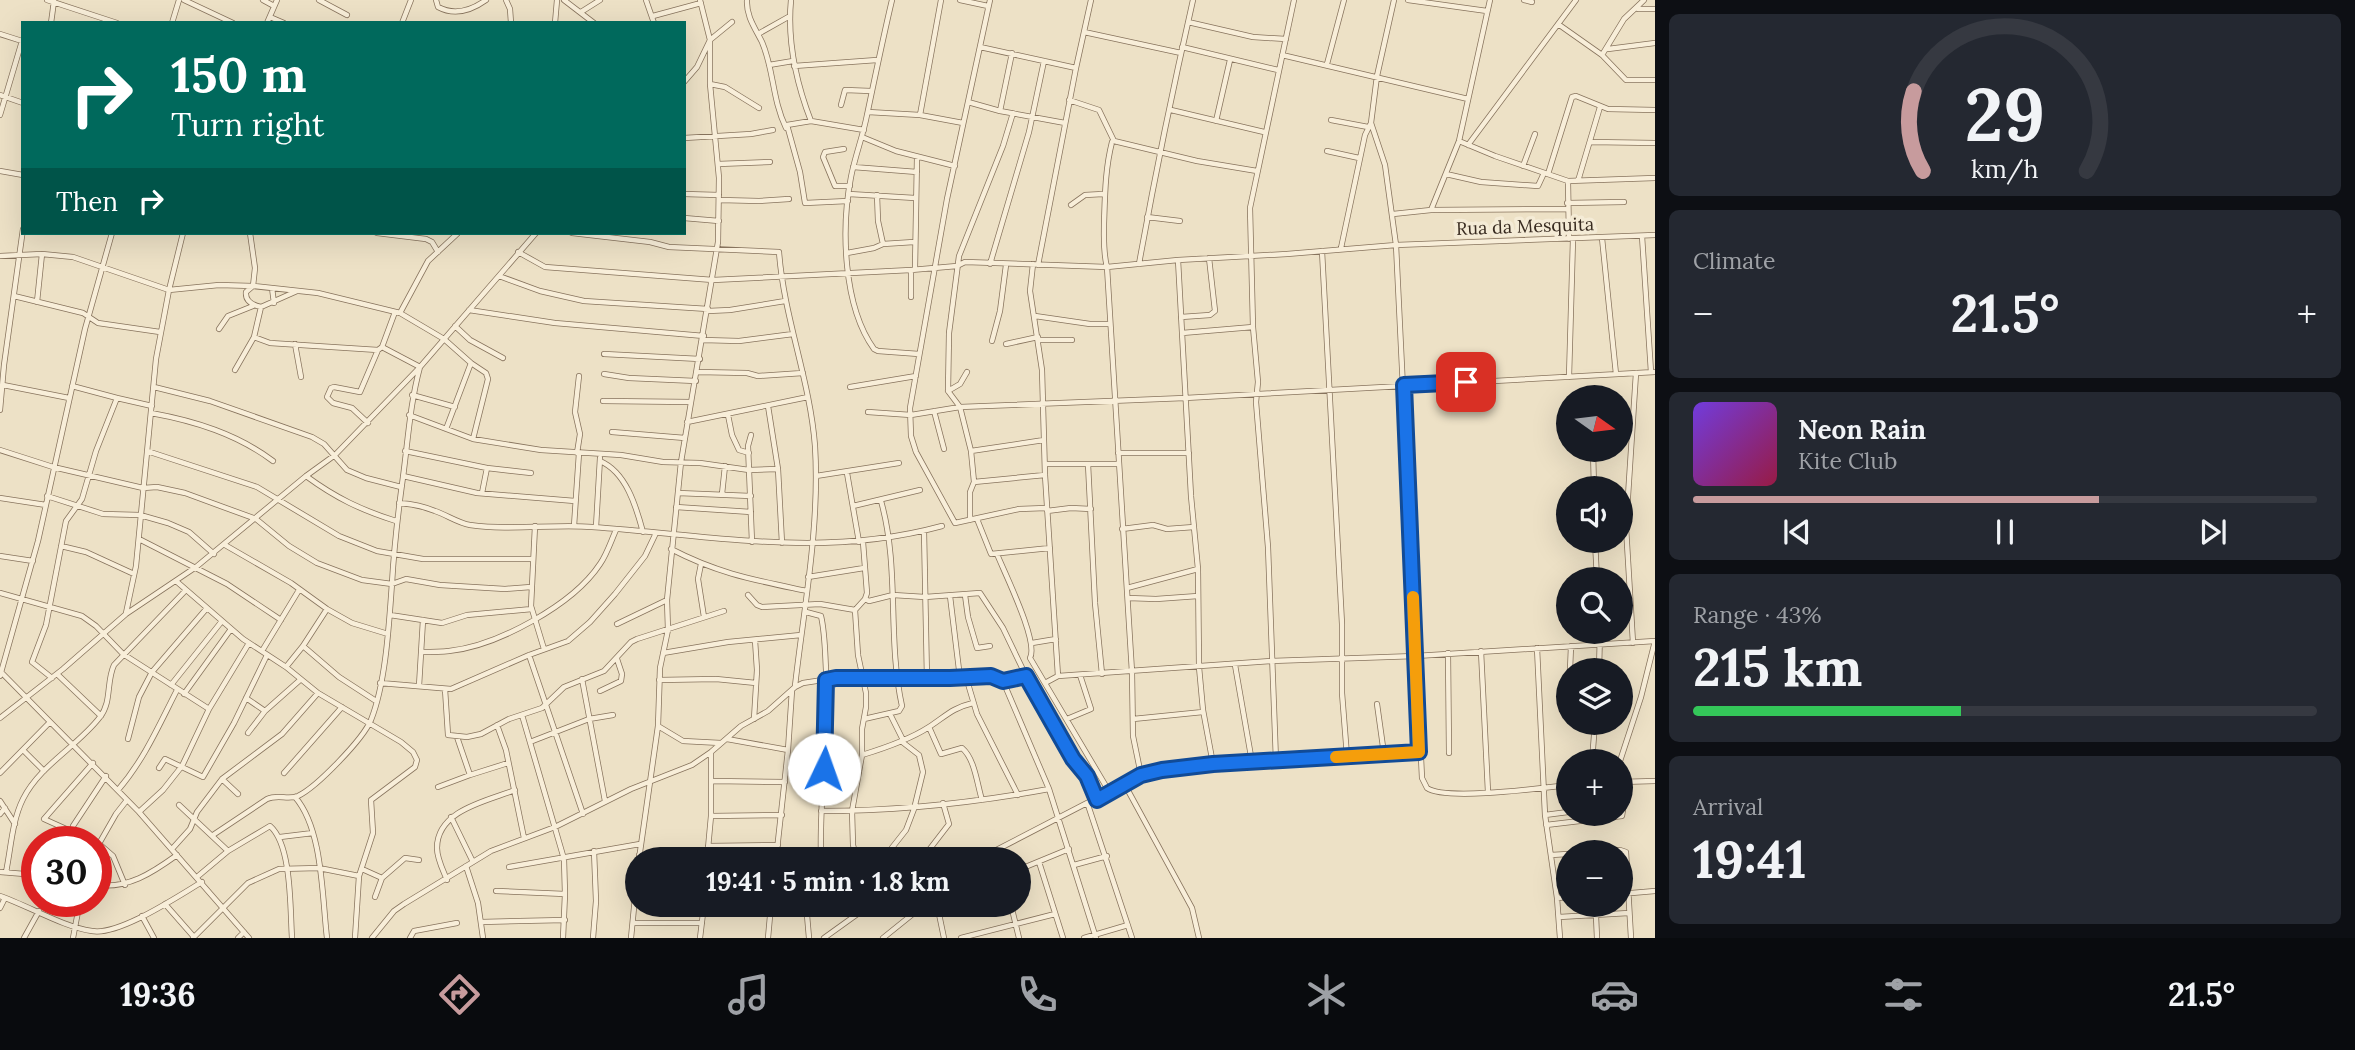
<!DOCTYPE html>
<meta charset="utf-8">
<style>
body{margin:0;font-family:Lora,serif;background:#242831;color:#f1f3f6;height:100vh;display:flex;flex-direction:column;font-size:26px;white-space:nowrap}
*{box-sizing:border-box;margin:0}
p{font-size:23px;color:#9ea1a6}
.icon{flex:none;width:38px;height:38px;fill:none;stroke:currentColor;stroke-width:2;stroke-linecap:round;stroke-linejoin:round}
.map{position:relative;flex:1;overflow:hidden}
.drawer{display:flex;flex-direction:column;gap:14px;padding:14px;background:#0d0f14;width:700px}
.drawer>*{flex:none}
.hud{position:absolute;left:21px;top:21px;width:665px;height:214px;border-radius:0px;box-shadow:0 7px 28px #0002;background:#00695c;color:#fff;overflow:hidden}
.needle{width:46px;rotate:104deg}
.tools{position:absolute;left:1556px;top:385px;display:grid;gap:14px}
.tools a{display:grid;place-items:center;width:77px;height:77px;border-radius:50%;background:#171b24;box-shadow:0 7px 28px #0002;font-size:35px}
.speed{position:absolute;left:21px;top:826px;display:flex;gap:14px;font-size:35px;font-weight:700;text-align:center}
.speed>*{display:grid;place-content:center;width:91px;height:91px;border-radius:50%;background:#171b24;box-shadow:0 7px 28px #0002;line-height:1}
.speed .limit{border:10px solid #d22;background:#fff;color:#111}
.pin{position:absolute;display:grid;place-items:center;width:60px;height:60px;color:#fff;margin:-30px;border-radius:14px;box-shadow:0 4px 10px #0006}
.me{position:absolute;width:77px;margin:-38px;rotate:3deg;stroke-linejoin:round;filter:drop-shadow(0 0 5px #0008)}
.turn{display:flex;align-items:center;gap:24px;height:147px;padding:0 35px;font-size:32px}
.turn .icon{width:91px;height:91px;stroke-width:2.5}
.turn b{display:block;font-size:49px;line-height:60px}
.then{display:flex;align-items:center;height:66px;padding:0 35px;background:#0003;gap:14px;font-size:26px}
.big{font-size:52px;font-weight:700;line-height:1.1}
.drawer .widget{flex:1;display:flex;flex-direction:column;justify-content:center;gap:10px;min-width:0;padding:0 24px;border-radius:10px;background:#242831}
.drawer .dial{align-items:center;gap:0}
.dial svg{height:182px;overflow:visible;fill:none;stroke:#363941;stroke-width:7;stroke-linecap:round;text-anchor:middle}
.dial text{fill:#f1f3f6;stroke:none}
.song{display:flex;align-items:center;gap:21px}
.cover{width:84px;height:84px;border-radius:10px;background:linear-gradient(135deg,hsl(260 70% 55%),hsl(340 70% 35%))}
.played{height:7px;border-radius:4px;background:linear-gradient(90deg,#c79b9d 65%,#363941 65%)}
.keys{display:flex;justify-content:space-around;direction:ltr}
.heat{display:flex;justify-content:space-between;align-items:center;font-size:38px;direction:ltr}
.charge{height:10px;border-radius:5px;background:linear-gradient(90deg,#34c759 43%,#363941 0)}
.trip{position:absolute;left:625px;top:847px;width:406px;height:70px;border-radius:35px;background:#171b24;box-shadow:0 7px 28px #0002;font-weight:700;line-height:70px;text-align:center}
.menu{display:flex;height:112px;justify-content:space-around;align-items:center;background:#090b0e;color:#9ea1a6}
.menu .icon{width:49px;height:49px}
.menu .current{color:#c79b9d}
.menu b{font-size:32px;color:#f1f3f6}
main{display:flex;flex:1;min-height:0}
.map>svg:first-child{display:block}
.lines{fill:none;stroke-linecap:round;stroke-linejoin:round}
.minor-casing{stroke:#87735d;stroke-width:6}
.minor{stroke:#f8eed9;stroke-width:4.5}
.route-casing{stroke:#114b97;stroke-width:18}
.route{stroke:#1a73e8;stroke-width:12}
.slow{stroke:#f59e0b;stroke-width:12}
.labels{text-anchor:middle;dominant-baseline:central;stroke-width:7;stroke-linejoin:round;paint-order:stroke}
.street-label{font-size:18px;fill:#382b20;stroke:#f4ebd6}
</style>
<main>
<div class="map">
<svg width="1655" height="938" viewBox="0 0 1655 938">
<rect width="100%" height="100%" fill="#ede1c6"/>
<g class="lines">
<!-- minor casing -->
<g class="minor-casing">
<path id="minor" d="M47,0L117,23
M184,0L233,23
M263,0L274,6
M319,0L347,15
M436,0L438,7C455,16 472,10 486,0
M506,0L510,9L511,23
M564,0L594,23
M646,0L654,23
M747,0C746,16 755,28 762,42C774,70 772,99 786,128
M791,0C787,42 796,82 811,121
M892,0C883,38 875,77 867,115C863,136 855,156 851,177C841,228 843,306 874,349L878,351L919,354
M960,0L988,6
M990,0L947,199L910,408L911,436L916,452L955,523L1019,509L1046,508
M1408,0L1487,11
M1524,0L1532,2
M1638,9H1655
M581,12L600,0
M653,16L701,3
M270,17L284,23
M1188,22L1253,37L1286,39
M51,23L54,1
M172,23L179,0
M267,23L277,0
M402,23L411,0
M555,23L557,0
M1558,24L1602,55L1626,80H1655
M1084,32L1181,53
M0,34L22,41
M758,34L790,16
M980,47L1076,68
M1182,47L1278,70
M1608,49L1655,43
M1282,55L1468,99
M1602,55L1624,19L1644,0
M1327,64L1344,0
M769,65L793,61
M794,66L877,60
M684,82L697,67L710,40L732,22
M710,84L725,87L759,108
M0,95L23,103
M1069,100L1099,110L1114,141L1197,161L1257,171
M968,102L1000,111L1065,123
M841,105L845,90L871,91
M1171,110L1264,132
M1000,111L1012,53
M868,112L920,115L963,123
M0,115L22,41
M920,115L941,0
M1331,120L1368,127
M1216,121L1230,60
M1371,123L1385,165L1396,245L1422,778L1427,788C1446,801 1541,788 1568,785
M862,137L896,151L955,166
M684,138L751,134L773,130
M1114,141L1112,142C1105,170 1105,195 1104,224C1104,239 1103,252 1107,267L1132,672L1133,736L1141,775
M1459,141L1495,156L1568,181L1655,178
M1591,142L1655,143
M1468,145L1576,0
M844,149L825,152L823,157L835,186H850
M1327,151L1359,158
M718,164L770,162
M1523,166L1535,134
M853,167L917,172
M0,171L23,175
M1446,174L1481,182L1538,186L1544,173
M1548,174L1572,97L1576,96L1608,109L1655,110
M1568,181L1569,239
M1578,181L1600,107
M684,194L719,195
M849,194L915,198
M877,195L878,221L883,244L914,242
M720,200L759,201L789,199
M848,201L805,203L800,172L787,125L811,121L864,130
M1567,203L1624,202
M1071,205L1085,195L1103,194
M1431,210L1567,209
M1393,214L1431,210L1459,141L1490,0
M1147,217L1180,221
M684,218L719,221
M250,233L255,268L253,286L246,292C245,301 252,305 261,307L297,291
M377,233L426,239L432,242L438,252
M572,233L650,242L669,247L779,252C784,318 810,380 815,446C820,526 804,607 795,686
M1642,236L1651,372
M1602,238L1616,374
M1341,248L1365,135L1371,123L1377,76L1394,0
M1322,251L1342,624V693L1347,756
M518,252L545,267L713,280L911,270L957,266L965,262L1107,267L1178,260L1287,254L1396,245L1655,235
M847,253L874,248L883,244
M0,256L42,254L73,257L169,290L219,285L253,286L318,293L400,313L444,339L471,363L446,429
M1178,260L1191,496L1198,569L1199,667L1203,710L1213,764
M990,264L1029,132L1044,61
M1033,264L1030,291L1042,370L1045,475L1058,676L1045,683
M1139,264C1155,175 1173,88 1193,0
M1038,265L1076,68L1091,0
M915,269L917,157
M911,270V297
M499,276L540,291L584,301L708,309
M272,288L274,303
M14,296L83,313L98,323L160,332
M37,302L42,254
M469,310L555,323L704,336
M708,311L730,310L785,301
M400,313L428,261L458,233
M1035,316L1090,324H1110
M1181,317L1210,315L1215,311L1209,258
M455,326L470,340L503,358
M219,329L228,316L253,306
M1182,333L1253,327
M703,340L739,341L793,334
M1038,340H1072
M992,341L1000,311L1006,265
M295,344L301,377
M1006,344L1038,337
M382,347L395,312
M604,354L700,359
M471,363L486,373L488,379L473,439
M235,370L254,337L261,307
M698,372L747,373L758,376L803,373
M604,374L629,378L696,381
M1569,377L1573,239
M3,385L69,398
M72,386L117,398
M154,387L210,401L312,437L324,444L347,470L366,478L401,487
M850,387L916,376
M948,391L960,384L967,372
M412,395L455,407
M603,401L691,402
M768,406L778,469L782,543
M0,410L4,365L23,229
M934,411L944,449
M868,412L911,415L960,407L1185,398L1655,372
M151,413C195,421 237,434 273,461
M409,415L473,439L541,450L621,455L663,462L700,463L749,470L778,469
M728,415L732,435L739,450L749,453
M687,422L808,397
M368,423L352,408L333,403L327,397L331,388L334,387L360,392L378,350
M612,432L685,438
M751,435L748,446L752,542
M0,450L53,467L143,488L157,487L185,493L256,519L289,546L317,563L362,580L392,584L406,579L440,585L505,589L531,587
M1593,450L1594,488
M147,451L257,487L339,536L377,551L423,559H533
M405,451L487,468L531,473
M971,451L1044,440
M577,453L580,434L575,412L579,376
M1118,453H1189
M600,461C626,472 636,506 643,532
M1045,464H1119
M1088,464L1095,603L1102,674
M847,473L859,542
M306,476C336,498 361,510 396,521
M403,476L477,493L575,501
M816,476L899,463
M974,482L1045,475
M482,493L487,468
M678,493L751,496
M722,494L725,466
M47,496L103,514L140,515L168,523L189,532L214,554
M0,498L46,505
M399,503C412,504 423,506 435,511C447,515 458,523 470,525C510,531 552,524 592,527C714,535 821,559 942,526
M853,506L920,490
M676,507L751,512
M1047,511L1071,508L1091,509
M977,519L991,554L1050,548
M970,520V492L974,482L971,451L960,407L948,391L949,333L959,256L1003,146L1013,113
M535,526L531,606L544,649
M574,526L579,453
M596,527L600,458
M1122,529L1153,525L1167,529L1194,527
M924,531L927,679
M139,539L227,584L281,620
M1595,541L1597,579
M225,545L291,583L327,609L352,623L388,634
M61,546L86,552L134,574
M671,549C719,574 755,580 807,591
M997,554C1005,574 1039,642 1030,658L1110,793
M0,556L33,561
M701,564L698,579L704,617
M808,577L864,568
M176,581L243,639L286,667L318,693L401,742L413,752L417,760L415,767L371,800L373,833L359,876L355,938
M1127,588L1198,569
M0,593L82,616L96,626L123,654L209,709
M748,595L757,605L762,607L820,604L855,610
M965,595L968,617L977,648L990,646
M950,596L960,678
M1128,598L1156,599L1198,596
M865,599L869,601L893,595L925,597L980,593L1003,628L1026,676L1073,759L1087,776L1097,800
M806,612L821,616C825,633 825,652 826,670C829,733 819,796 821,859
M126,613L136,566L156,359L169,290L183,233
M390,615L442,623L467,615L532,609
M617,624L667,600
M1032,643L1056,639
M1633,643L1626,527L1636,373
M303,646L339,677L376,701
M1537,648L1545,815L1557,898L1560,938
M262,651L299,590
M1481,651L1488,792
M422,652C431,652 440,652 449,651C497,646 573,605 600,564C607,554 611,541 616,530
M663,653L728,642L801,635
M1448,653L1449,753
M529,655L583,814
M1235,665L1252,762
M286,667L303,646L327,609
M1570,670L1571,646
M1599,670L1600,632
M2,673L139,812L249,938
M57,674L101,716
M0,676L38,541L85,329L112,233
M1058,676L1271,661L1416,656L1655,641
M966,677L977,714L1018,795
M52,678L32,662L46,625L66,521L82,499L96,451L117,398L152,406
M582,679L605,801
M659,680L716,679L756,683
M1003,681L1026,676
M380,683L451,689L529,655L568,641L590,622L615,594L645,556L656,533
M171,685L222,621
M419,686L423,620
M445,689L448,735L467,737L481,734L509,719L542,708L564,687L604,671L631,642L637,639L724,611
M600,691L621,681L622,674L617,659
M184,694L231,629
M246,698L265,711
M1377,704L1384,754
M890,714L903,740
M522,715L564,859L565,894L563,938
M0,718L63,669L126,614L196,567L306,476L335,455L420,367L536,233
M754,719L757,670L755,640
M864,719L899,711L902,706C887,638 900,568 881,501
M1067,719L1091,709L1080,675
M1133,719L1203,712
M497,725L506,750L524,838
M658,726L683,741L721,743
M929,727L941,754L962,748C975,759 977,784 982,800
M248,733L265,711L300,680
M457,737L470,775L508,763
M128,739L139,697L152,672L207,608
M727,739L788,750
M530,742L589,719L613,715
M23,750L44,771
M862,755C885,748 909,740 929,727C946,716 952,708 973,703
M1276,761L1268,547L1256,402L1258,382L1253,327L1250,208L1294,0
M1592,761L1595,723
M1620,761L1641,697L1655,641
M93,763L44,819L95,842
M159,768L165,759L203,777L234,723L267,655
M0,773L50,722
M284,773L342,707
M222,779L238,794
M713,781L785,782
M1620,782L1655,781
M1125,785L1192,908L1199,938
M438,787L470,775
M118,790C144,760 159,725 177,690
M295,797C323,829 322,897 327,938
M0,801L15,824
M179,805L228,851
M1088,805L1132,938
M821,811C897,811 973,803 1049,789
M139,812L163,790L182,766L209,709L249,643
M0,814L5,808
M1545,815L1568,812
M711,816L782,815
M451,817L473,862
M1546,825L1622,816L1623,810L1620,808
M213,835L267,799C278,794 288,800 298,796C317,787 363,739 371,720C386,682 389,624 392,583C394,548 398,513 403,477C408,440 410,404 420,367L382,347L378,350L270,343L254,337
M280,837L313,833
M69,842L73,826L106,776
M98,843L113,856L125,885
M708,846L778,845
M96,849L116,814L127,800
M172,849L190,829L197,812L222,779L282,734L318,693
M1588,852L1620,850L1626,852L1631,938
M639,855L687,859
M1551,855L1568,854
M639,859L658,726L660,668L668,630L667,600L681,462L718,242L719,178L710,84V40L700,0
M707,859L711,816V753
M776,859L788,750L792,690
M857,859L853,845L852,811L862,755V729L866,707V693L858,655L855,610L865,599L867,593L863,542
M883,859L906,830L914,809L923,772L919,755L901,741
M922,859L949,824L943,803
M979,859L1141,775L1162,770L1213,764L1419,752
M1039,862L1063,938
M1074,865L1107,856
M466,866L478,903L483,938
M509,867L640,844
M362,869L382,878L405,858L419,860
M1018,870L1069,849
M0,872L37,875
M6,872C11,848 12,821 23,799C40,765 78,746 100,717C112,702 106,682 114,665L186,590
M35,875L37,868
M197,877L228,851L270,826C292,845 290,909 292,938
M447,880C443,870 437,859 437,848C437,810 487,801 515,790
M96,885C128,889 152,873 177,855
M496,891L565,894
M1620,894L1655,891
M0,896C29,906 63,927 92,931C119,936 178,896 202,882
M375,897L382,878
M1557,898L1568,897
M165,904L194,937
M1011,905L1019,938
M0,908L5,898
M844,908L846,905
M703,911L771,909
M807,915L809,938
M142,916L154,938
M1596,916L1597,938
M1559,917L1629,913
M481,922L565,920
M633,923H702
M24,938L39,911
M73,938L80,901
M193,938L248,883L279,869L319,868L359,876
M238,938L244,932
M372,938L394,911L404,904L491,851L555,827L631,789L692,765L711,752L741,726L768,711L795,687L803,683L836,678L950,679L991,676L1003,681L1049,789L1096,938
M410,938L414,931L457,923
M593,938L596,901L594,851
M631,938L637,877
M700,938L704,905
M768,938L771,905
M824,938L870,905
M883,938L924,905
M944,938L939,914L955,905
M961,938L1055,914
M1084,938L1128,925"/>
</g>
<!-- minor -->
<use href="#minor" class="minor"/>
</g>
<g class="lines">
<!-- route casing -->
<g class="route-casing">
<path id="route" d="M824,769L826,680L836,678H950L991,676L1003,681L1026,676L1073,759L1087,776L1097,800L1141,775L1162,770L1213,764L1419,752L1404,385L1466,382"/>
</g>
<!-- route -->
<use href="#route" class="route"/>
<!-- slow -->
<path class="slow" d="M1336,757L1419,752L1413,597"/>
</g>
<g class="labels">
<!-- street labels -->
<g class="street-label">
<text transform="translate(1525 226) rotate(-2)">Rua da Mesquita</text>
</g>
</g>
</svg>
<div class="tools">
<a><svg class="needle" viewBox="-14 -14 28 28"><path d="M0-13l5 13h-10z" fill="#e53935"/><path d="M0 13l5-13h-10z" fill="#9ea1a6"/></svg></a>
<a><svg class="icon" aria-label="sound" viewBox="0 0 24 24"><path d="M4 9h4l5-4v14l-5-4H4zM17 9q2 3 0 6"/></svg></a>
<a><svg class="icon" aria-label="search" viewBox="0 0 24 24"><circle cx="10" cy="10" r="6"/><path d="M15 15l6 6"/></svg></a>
<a><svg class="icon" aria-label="layers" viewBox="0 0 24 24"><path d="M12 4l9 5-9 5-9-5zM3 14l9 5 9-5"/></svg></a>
<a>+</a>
<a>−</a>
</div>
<div class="speed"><div class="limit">30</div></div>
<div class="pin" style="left:1466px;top:382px;background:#d93025"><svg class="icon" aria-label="arrive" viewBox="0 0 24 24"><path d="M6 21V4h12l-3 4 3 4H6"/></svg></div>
<svg class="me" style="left:824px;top:769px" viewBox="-20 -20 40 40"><circle r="19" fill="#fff"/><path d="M0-13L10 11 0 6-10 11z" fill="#1a73e8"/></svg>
<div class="trip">19:41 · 5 min · 1.8 km</div>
<div class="hud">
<div class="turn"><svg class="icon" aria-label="right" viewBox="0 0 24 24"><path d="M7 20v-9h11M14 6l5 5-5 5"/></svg><div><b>150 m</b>Turn right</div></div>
<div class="then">Then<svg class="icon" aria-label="right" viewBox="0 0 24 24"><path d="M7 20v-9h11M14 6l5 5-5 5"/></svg></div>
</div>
</div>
<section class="drawer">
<div class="widget dial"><svg viewBox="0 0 100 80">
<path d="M14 69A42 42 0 1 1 86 69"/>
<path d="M14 69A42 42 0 0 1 10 34" stroke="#c79b9d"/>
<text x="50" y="56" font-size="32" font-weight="700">29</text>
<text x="50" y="72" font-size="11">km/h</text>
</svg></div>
<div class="widget"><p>Climate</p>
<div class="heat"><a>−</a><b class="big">21.5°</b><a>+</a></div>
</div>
<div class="widget">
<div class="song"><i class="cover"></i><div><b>Neon Rain</b><p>Kite Club</p></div></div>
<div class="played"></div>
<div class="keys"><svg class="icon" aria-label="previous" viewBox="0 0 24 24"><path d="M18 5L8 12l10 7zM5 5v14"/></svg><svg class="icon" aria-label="pause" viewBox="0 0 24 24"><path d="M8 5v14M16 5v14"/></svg><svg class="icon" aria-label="next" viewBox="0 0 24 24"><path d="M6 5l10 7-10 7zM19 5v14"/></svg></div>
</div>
<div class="widget"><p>Range · 43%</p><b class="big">215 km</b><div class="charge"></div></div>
<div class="widget"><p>Arrival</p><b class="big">19:41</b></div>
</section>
</main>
<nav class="menu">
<b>19:36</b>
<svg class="icon current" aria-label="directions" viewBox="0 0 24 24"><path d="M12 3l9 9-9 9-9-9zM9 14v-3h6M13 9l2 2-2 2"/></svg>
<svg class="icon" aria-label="music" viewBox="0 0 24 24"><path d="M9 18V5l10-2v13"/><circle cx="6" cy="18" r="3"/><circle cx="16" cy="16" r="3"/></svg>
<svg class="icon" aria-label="phone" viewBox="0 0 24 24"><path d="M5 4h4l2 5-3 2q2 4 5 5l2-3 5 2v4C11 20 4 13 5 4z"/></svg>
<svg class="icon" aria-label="climate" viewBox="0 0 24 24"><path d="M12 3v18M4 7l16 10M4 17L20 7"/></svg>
<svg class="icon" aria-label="car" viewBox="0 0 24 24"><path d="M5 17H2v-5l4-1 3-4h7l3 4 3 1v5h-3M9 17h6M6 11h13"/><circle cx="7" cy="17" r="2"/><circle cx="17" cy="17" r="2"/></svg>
<svg class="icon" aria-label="filters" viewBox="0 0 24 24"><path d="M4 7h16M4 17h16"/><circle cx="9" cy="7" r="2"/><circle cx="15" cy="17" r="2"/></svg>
<b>21.5°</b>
</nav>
